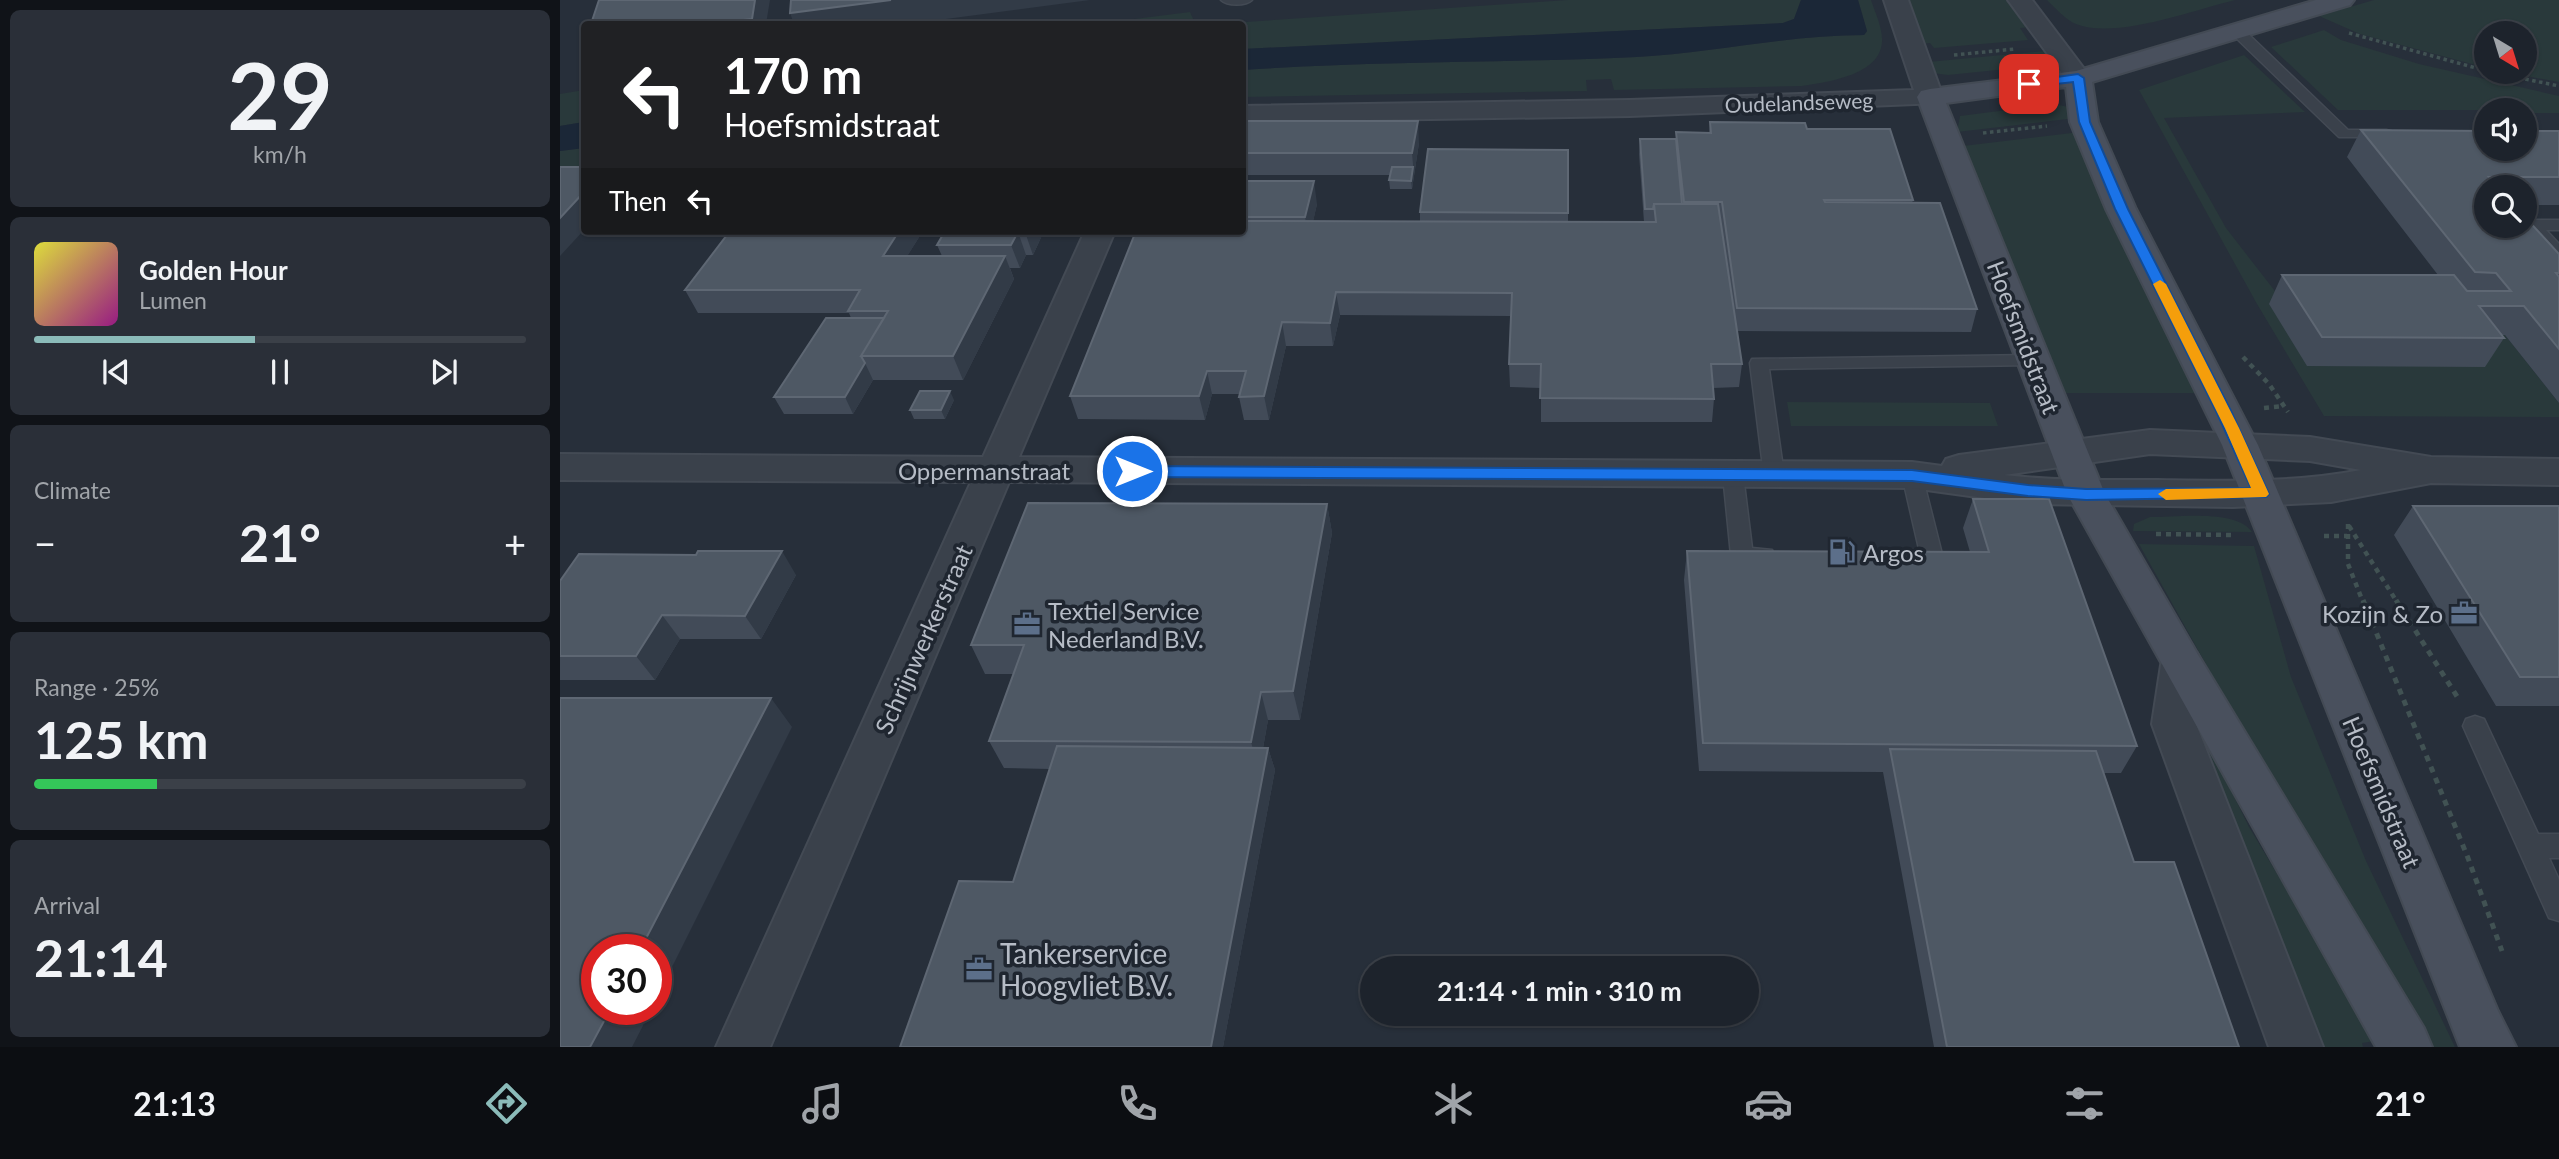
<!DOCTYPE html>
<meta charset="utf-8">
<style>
body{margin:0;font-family:Lato,sans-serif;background:#2a2f38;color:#f1f3f6;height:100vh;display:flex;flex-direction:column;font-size:26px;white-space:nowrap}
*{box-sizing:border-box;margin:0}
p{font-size:23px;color:#a0a4a9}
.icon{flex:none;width:38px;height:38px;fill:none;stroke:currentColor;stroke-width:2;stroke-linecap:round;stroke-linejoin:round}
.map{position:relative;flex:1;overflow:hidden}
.panel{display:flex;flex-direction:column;gap:10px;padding:10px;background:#101318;width:560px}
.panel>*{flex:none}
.top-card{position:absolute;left:21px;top:21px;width:665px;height:214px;border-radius:7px;box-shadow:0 2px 5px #0004,0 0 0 2px #3b4048;background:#202124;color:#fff;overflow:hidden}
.needle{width:46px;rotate:142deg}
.tools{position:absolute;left:1914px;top:21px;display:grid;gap:14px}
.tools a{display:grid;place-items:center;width:63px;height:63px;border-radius:50%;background:#1d232c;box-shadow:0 2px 5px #0004,0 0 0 2px #3b4048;font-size:35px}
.speed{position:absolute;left:21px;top:934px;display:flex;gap:14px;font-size:35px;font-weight:700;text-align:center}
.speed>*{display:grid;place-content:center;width:91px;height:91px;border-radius:50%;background:#1d232c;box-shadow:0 2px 5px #0004,0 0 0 2px #3b4048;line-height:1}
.speed .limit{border:10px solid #d22;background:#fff;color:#111}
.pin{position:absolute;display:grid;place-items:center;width:60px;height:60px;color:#fff;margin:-30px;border-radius:14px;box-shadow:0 4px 10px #0006}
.me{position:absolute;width:77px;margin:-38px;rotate:90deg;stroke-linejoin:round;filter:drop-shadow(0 0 5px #0008)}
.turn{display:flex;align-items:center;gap:24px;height:147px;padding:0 28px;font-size:32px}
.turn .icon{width:91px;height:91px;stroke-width:2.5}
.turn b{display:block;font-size:49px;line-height:60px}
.then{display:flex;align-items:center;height:66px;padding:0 28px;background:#0003;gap:14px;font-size:26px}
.big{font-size:52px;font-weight:700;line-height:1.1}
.panel .widget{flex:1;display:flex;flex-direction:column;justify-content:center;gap:10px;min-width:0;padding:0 24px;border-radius:10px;background:#2a2f38}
.panel .dial{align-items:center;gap:0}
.dial b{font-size:91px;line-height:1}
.song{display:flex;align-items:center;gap:21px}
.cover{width:84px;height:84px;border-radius:10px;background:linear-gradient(135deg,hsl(60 70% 55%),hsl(310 70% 35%))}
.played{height:7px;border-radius:4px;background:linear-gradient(90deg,#8bbbb9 45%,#3b4048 45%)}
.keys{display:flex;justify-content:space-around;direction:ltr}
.heat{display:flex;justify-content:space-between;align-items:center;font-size:38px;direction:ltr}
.charge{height:10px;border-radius:5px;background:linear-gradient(90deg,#34c759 25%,#3b4048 0)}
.trip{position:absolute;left:800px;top:956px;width:399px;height:70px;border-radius:35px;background:#1d232c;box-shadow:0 2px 5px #0004,0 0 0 2px #3b4048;font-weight:700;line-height:70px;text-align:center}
.tabs{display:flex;height:112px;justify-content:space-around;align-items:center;background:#0c0e12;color:#a0a4a9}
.tabs .icon{width:49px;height:49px}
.tabs .current{color:#8bbbb9}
.tabs b{font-size:32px;color:#f1f3f6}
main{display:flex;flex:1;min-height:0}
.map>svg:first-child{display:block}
.green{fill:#29393b}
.water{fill:#1b2737}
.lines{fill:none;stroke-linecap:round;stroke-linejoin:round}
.lane-casing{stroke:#434a54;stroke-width:3}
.street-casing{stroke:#434a54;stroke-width:4}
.secondary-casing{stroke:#434a54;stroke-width:4}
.path-far2{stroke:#415253;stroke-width:3.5;stroke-dasharray:3.5 3.5;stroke-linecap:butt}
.path-far1{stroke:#415253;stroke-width:4.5;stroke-dasharray:5 5;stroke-linecap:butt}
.path{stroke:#415253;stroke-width:5;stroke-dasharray:6 6;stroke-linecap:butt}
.lane{fill:#3a414b;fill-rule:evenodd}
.street{fill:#3a414b;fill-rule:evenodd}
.secondary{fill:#49505d;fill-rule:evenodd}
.wall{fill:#424b58}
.shaded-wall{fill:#323b47}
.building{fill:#4e5864;stroke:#5e6773;stroke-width:2}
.route{fill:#1a73e8;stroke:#114b97;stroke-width:2}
.slow{fill:#f59e0b}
.labels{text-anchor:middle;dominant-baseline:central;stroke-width:7;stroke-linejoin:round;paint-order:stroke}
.far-street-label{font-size:21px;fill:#b6bcc6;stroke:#1f2630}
.street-label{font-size:24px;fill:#b6bcc6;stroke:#1f2630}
.poi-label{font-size:24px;fill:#b6bcc6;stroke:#1f2630;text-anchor:start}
.near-poi-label{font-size:28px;fill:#b6bcc6;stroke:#1f2630;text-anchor:start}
</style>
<main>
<section class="panel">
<div class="widget dial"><b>29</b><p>km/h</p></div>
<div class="widget">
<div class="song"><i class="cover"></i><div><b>Golden Hour</b><p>Lumen</p></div></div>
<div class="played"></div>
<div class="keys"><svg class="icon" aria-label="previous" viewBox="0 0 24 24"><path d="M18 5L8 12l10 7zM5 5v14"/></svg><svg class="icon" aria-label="pause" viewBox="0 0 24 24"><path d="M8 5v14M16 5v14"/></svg><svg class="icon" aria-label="next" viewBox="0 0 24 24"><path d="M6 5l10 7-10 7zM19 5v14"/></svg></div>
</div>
<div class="widget"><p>Climate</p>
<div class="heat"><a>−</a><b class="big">21°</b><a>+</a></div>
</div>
<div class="widget"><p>Range · 25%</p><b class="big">125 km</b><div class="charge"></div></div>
<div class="widget"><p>Arrival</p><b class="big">21:14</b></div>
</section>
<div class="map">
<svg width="1999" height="1047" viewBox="0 0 1999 1047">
<rect width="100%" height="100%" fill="#272f3a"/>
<!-- green -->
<path class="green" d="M1008,0H1241L1234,19L1223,23L683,49L682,24H535L630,12L634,21L655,19L656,24Z
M1298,0H1311C1315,12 1323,29 1322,42C1320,75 1268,82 1242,86L1054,90L1051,79L1026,80L1027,91L683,97V70C814,61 945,63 1076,57C1152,53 1228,35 1304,35L1307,31Z
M1345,0H1451L1471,27L1460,28L1468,40L1374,48L1370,43L1361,44Z
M1487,0H1675C1634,10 1554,40 1516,24C1506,20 1495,8 1487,0Z
M1814,0H1999V82L1944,72H1965V33H1927V68L1800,34L1759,16Z
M1764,30L1781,40L1859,64L1999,96V113H1965V110H1778L1711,47Z
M1485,51L1490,59L1485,65L1388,75L1373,73L1368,62Z
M1684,55L1745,112L1604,118L1666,228L1725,304L1901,334L1945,335L1999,403V417L1764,416L1697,304L1579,90Z
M24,90V122L0,126V94Z
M1493,104L1509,107L1516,118L1397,132L1400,116Z
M1520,132L1639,393H1498L1403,146Z
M24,148V177L0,181V151Z
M1227,402L1430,403L1438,426H1231Z
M1590,517C1617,517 1677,509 1692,532L1573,531L1574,524Z
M1579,544L1694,546L1731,677L1806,861L1895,1047H1872L1677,720Z
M1637,739L1648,743L1689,827L1746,922L1822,1040L1802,1043L1803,1047H1761Z"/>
<!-- water -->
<path class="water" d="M1241,0H1298L1307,31L1304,35C1228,35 1152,53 1076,57C945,63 814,61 683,70V49L1223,23L1234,19Z
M24,122V148L0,151V126Z"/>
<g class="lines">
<!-- lane casing -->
<g class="lane-casing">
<path id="lane" d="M661,0H692C686,6 667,6 661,0Z
M1677,27L1682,28L1788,130H1826L1831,131L1833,134L1831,137H1779L1672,34L1670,31Z
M1973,220H1999V230H1986L1999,244V259L1993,258L1965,226L1967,222Z
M1473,355L1480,357L1482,361L1480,365L1209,369L1224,475L1221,480H1207L1204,475L1190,363L1192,359Z
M1173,468L1180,470L1183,475L1192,548L1212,550L1215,556L1212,562L1204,564L1174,561L1171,555L1163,475L1166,470Z
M1352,468L1359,470L1362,475L1383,558L1380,564C1368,567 1355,566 1343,563L1340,557L1343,551L1359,549L1342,475L1345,470Z
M1915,716L1924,719L1978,834H1999V858H1989L1999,880V921L1989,918L1903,726L1906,719Z"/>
</g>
<!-- street casing -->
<g class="street-casing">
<path id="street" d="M1324,0H1348L1383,97L1379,103L1070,116L682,122V106L1070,100L1354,90Z
M1448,0H1472L1531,78L1527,83L1518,86L1509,83Z
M525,231H555L459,457L1352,462L1382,466L1386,459L1399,455L1590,430L1750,437L1871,457L1999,459V485L1871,483L1771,502L1673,507L1468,504L1352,488L449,482L210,1047H156L411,482L0,480V454L423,457ZM1590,454L1750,461L1801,470C1734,483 1666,481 1598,480C1547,480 1495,481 1444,475Z
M1622,648L1637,653L1643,665L1636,724L1763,1047H1709L1592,724L1601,665L1607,653Z"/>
</g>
<!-- secondary casing -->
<g class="secondary-casing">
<path id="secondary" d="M1756,0H1794L1790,5L1532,82L1538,122L1576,209L1698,445L1938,1011L1956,1047H1900L1662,445L1546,209L1510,122L1506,87L1386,103L1545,494L1637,653L1864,1028L1872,1047H1816L1507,494L1357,97L1361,91L1370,89L1516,71Z"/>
</g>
<!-- path-far2 -->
<path class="path-far2" d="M1789,33L1927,71
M1394,55L1455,49
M1931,72L1999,86
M1423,133L1487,126"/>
<!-- path-far1 -->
<path class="path-far1" d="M1683,357L1709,384L1728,412
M1704,408L1724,406
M1788,524V564L1803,602
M1789,526L1837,602
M1596,534L1671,535
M1764,536H1787"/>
<!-- path -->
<path class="path" d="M1803,600L1908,858L1942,951
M1836,600L1898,698"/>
<!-- lane -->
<use href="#lane" class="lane"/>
<!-- street -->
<use href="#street" class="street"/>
<!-- secondary -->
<use href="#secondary" class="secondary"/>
</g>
<!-- wall -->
<path class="wall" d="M682,121L859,143L852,189H830L829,180L830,175H682Z
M1150,122L1247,129L1353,200L1352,203L1417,309L1411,332L1177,331L1182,364L1179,387L1153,388L1154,399L1152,422H981V388L950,387L949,364L951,316L780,315L773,346H726L709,420H684L679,397L680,394H652L645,420L518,419L510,396L682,231V181L757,204L753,221H860V212L1008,150V222H1084L1079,154L1080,139H1116V132L1149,133Z
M1801,130L1999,131V205H1965V187H1927L1999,254V403L1945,335H1942L1944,338L1925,367L1747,366L1709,304L1722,275H1878L1787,157Z
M170,231H363L347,256H382L377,245L385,231H484L473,255H466L460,268H450L454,279L403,380H313L293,414H224L214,397L291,318L289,313H138L125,290Z
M394,400L385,419H354L350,410Z
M1413,499L1577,746L1561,773H1544L1574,862L1679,1047H1374L1323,772L1139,771L1124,580L1127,551L1410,552L1403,528Z
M767,504L772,533L740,720H708L703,748H708L715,770L663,1047H340L453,882L490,769L444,768L429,741L454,674H425L411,645Z
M1853,506H1999V706H1936L1834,535Z
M136,555L236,575L201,639H120L95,680H0V581Z"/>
<!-- shaded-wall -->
<path class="shaded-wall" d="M195,0H210L206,24H148Z
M331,0H530L348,24H234L230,13Z
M858,121L859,143L854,176L852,153Z
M853,167L854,176L852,189L851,181Z
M754,181L757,204L749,240L745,217Z
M24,192V230L0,256V218Z
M339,231H363L333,279L323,256Z
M465,231H484L473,255L465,232Z
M458,232L466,255L460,268L451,245Z
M445,256L454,279L403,380L393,356Z
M776,292L780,315L773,346L770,323Z
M722,322L726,346L709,420L704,396Z
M305,363L313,380L293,414L285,397Z
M647,371L652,394L645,420L639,396Z
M390,391L394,400L385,419L381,410Z
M767,504L772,533L740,720L733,691Z
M222,551L236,575L201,639L185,616Z
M102,615L120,639L95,680L76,656Z
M701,692L708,720L699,770L691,742Z
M211,698L232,727L96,999V950H80Z
M708,748L715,770L663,1047H651Z
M50,1010H91L72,1047H30Z"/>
<!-- building -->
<path class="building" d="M39,0H195L192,19L148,24H31Z
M231,0H331L230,13Z
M682,121H858L852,153H682Z
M1150,122L1245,123L1247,129H1330L1353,200H1264L1265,202L1380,203L1417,309L1177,308L1162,202H1124L1116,132L1151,133Z
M1801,130L1927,131V149H1965V131H1999V177H1929L1939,187H1927V226H1965V217L1999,254V273H1996L1999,277V349L1964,306H1919L1944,338L1762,337L1722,275H1894L1907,291H1951L1936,273L1915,272Z
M1080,139H1116L1122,204H1094L1093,209H1085Z
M868,149L1008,150V213L860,212Z
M0,167H24V192L0,218Z
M832,167H853L851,181L829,180Z
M682,181H754L745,217H682Z
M1094,204H1158L1182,364H1151L1154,399L980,398L981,364H949L952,293L776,292L770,323L722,322L704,396L679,397L686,371H647L639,396H510L576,231H682V221L1096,222Z
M170,231H339L323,256H445L393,356H301L328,311H288L300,290H125Z
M385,231H465L458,232L451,245H377Z
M266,318H324L301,356L305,363L285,397H214Z
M360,391H390L381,410H350Z
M1413,499H1489L1577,746L1143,743L1127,551L1429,552Z
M468,503L767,504L733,691L701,692L691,742L429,741L464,645H411Z
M1853,506H1999V677H1960Z
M138,551H222L185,616L102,615L76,656H0V581L19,554L136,555Z
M0,698H211L80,950H37V1010H50L30,1047H0Z
M497,746L708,748L651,1047H340L399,881L453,882Z
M1330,749L1536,751L1574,862H1614L1679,1047H1387Z"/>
<!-- route -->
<path class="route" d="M1518,74L1524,78L1530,122L1568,209L1671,411L1709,494L1706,497L1526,500L1468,496L1352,481L572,477L564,471L572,466L1352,470L1468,485L1526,489L1691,488L1656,411L1555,209L1519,122L1513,82L1469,87L1464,84L1469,81Z"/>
<!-- slow -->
<path class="slow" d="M1600,280L1606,284L1679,428L1709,494L1706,497L1606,500L1598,494L1606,489L1691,488L1665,428L1593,284Z"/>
<!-- icons -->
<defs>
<g id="fuel-bare" transform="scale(2.1)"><path d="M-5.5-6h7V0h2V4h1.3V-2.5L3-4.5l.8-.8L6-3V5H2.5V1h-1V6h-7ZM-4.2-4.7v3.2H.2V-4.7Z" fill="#5c6f8a" stroke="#1f2630" stroke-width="2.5" paint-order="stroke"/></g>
<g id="office-bare" transform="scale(2.1)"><path d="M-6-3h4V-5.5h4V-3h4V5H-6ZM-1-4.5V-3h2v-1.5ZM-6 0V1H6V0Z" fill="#5c6f8a" stroke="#1f2630" stroke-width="2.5" paint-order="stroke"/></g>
</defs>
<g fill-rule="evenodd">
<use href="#fuel-bare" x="1282" y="552"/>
<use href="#office-bare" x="1904" y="613"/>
<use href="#office-bare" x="467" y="624"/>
<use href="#office-bare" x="419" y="969"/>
</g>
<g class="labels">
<!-- far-street labels -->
<g class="far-street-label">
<text transform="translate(1239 102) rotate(-2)">Oudelandseweg</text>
</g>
<!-- street labels -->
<g class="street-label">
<text transform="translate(1464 337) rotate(69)">Hoefsmidstraat</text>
<text x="424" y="470">Oppermanstraat</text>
<text transform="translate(363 639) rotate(-66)">Schrijnwerkerstraat</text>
<text transform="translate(1822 792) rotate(67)">Hoefsmidstraat</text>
</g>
<!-- poi labels -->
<g class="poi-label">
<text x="1303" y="552">Argos</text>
<text x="488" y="610">Textiel Service<tspan x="488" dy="28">Nederland B.V.</tspan></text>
<text x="1883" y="613" text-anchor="end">Kozijn &amp; Zo</text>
</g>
<!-- near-poi labels -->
<g class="near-poi-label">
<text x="440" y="953">Tankerservice<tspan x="440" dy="32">Hoogvliet B.V.</tspan></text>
</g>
</g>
</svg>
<div class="tools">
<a><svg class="needle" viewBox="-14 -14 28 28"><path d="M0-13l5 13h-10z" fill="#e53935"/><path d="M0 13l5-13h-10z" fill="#a0a4a9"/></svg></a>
<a><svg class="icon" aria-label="sound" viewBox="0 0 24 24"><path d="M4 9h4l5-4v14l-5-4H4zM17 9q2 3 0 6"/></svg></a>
<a><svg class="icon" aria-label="search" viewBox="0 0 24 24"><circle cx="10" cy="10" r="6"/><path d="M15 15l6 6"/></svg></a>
</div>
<div class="speed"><div class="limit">30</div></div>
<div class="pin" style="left:1469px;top:84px;background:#d93025"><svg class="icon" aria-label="arrive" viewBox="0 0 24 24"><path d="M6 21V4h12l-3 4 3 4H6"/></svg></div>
<svg class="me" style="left:572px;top:471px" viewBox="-20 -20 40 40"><circle r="17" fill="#1a73e8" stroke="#fff" stroke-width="3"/><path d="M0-11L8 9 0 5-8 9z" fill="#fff"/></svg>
<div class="trip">21:14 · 1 min · 310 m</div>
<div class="top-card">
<div class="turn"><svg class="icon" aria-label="left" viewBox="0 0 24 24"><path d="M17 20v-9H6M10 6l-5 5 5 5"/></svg><div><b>170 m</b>Hoefsmidstraat</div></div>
<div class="then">Then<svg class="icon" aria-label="left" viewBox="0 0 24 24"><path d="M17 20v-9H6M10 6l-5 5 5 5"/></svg></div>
</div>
</div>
</main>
<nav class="tabs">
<b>21:13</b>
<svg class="icon current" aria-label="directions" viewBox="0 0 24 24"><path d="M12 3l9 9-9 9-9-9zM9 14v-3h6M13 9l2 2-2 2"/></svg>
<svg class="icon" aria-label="music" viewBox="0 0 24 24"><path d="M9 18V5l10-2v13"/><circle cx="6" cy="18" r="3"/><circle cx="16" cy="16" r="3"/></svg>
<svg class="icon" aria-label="phone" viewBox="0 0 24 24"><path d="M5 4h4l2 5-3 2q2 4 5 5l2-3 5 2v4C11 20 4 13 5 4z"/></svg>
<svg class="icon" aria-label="climate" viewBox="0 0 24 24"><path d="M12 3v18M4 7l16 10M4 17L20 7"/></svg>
<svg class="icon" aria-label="car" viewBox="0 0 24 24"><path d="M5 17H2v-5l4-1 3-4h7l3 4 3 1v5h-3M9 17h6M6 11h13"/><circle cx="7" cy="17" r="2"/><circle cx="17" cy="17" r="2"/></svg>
<svg class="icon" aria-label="filters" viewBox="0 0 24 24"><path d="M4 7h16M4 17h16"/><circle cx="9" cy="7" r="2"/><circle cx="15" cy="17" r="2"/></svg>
<b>21°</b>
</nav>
